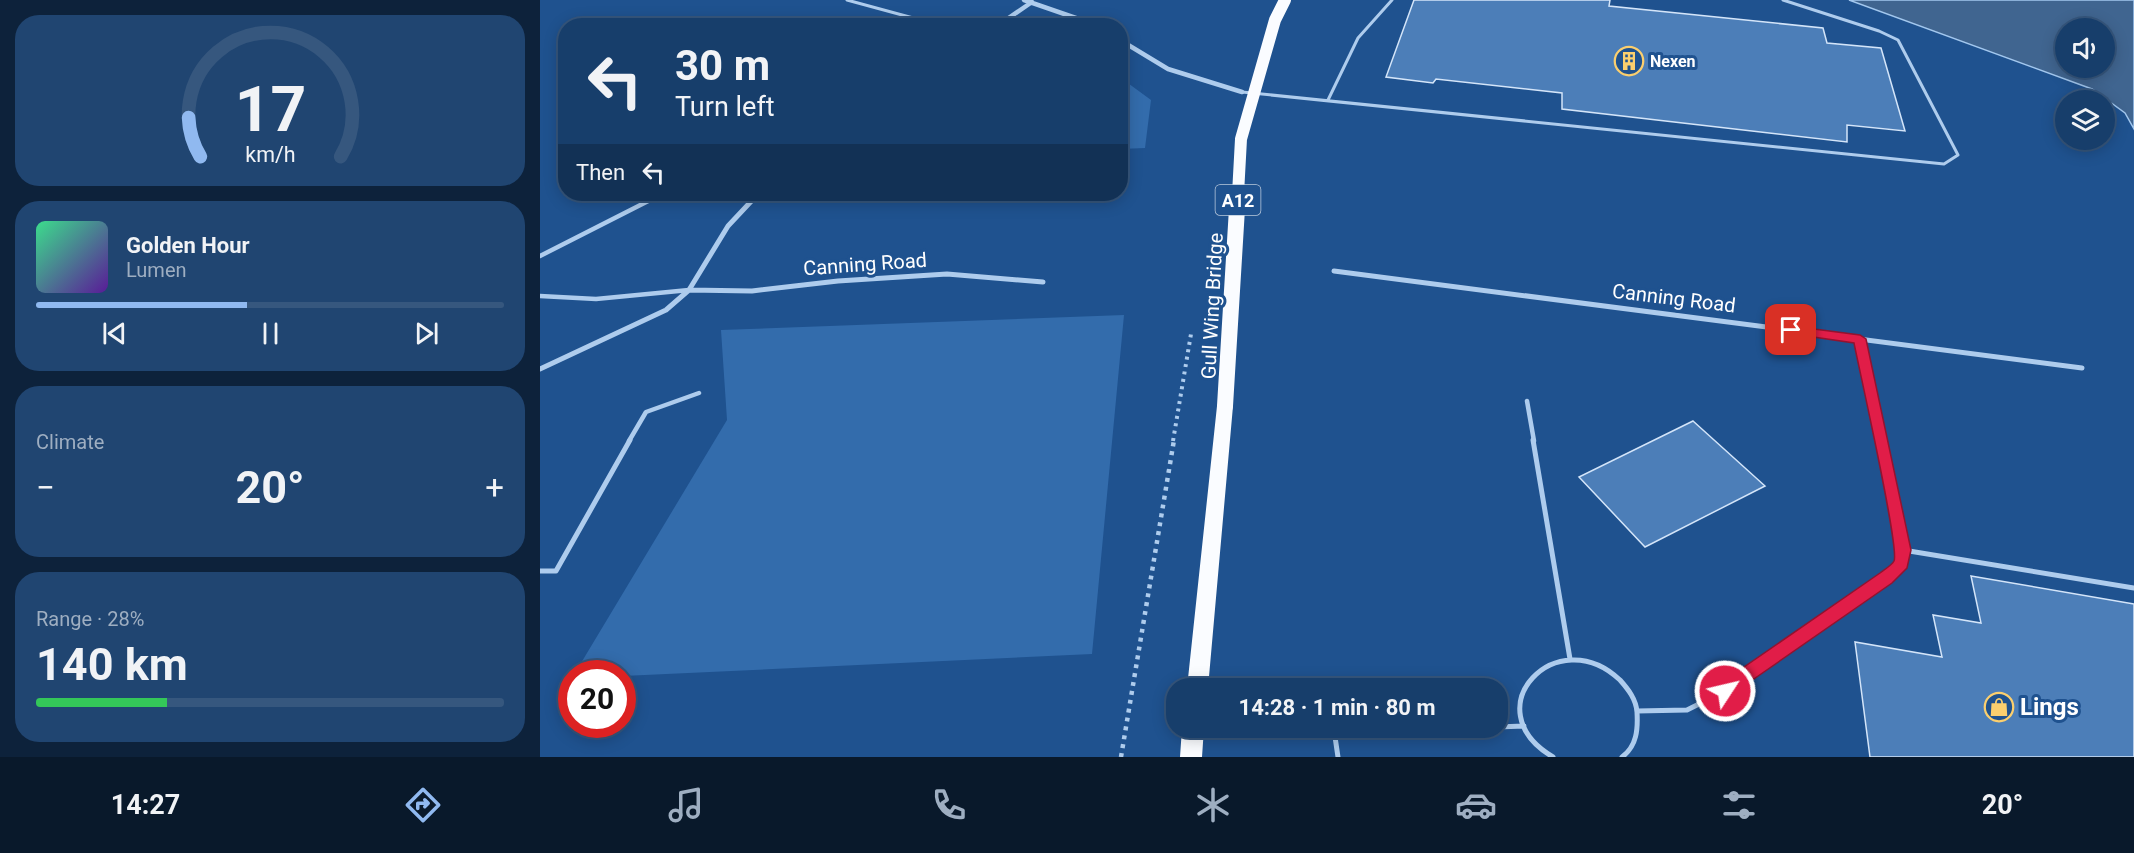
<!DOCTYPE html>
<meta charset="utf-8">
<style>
body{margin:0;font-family:Roboto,sans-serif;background:#204571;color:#f1f3f6;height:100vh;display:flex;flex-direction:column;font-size:22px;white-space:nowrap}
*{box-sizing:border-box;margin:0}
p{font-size:20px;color:#9eaec1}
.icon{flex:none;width:33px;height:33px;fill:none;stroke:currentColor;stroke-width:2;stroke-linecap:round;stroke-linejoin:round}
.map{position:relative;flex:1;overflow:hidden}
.sheet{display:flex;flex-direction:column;gap:15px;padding:15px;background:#0d223b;width:540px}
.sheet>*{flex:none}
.guide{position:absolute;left:18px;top:18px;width:570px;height:183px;border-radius:24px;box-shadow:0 3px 15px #0003,0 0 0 2px #36577e;background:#173e6b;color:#f1f3f6;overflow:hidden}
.controls{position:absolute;left:1515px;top:18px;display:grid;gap:12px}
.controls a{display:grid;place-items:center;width:60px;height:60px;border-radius:50%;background:#173e6b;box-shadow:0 3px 15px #0003,0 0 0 2px #36577e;font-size:30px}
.speed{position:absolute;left:18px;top:660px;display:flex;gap:12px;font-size:30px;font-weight:700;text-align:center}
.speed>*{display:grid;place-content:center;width:78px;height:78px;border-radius:50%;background:#173e6b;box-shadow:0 3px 15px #0003,0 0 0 2px #36577e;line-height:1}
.speed .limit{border:9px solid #d22;background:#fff;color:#111}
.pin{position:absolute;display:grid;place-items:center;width:51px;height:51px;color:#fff;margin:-26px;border-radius:12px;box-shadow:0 3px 9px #0006}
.me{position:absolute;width:66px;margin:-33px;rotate:55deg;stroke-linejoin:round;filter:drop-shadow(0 0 4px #0008)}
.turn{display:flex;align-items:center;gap:21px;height:126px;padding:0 18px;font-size:27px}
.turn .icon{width:78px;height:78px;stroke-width:2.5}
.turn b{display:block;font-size:42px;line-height:51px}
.then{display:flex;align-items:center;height:57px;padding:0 18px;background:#0003;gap:12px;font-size:22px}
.big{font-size:45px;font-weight:700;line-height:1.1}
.sheet .tile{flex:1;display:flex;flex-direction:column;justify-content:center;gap:9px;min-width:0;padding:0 21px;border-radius:24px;background:#204571}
.sheet .dial{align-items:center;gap:0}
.dial svg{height:156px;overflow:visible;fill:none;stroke:#36577e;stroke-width:7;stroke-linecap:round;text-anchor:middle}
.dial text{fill:#f1f3f6;stroke:none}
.song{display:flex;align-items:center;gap:18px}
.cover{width:72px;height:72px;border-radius:9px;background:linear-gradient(135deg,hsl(150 70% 55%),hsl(270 70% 35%))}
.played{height:6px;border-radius:3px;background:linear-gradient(90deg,#90b9f0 45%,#36577e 45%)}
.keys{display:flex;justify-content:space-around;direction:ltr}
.heat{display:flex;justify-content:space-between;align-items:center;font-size:33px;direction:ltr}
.charge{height:9px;border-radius:4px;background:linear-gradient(90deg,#34c759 28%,#36577e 0)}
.trip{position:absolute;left:626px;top:678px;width:342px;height:60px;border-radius:24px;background:#173e6b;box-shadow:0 3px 15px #0003,0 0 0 2px #36577e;font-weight:700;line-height:60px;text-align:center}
.tab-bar{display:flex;height:96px;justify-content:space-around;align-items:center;background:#09192b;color:#9eaec1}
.tab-bar .icon{width:42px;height:42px}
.tab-bar .active{color:#90b9f0}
.tab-bar b{font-size:27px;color:#f1f3f6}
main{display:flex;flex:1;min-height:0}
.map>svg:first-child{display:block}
.green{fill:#336cac}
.water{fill:#406590;stroke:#a2c7ee;stroke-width:1.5;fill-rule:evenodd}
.building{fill:#4c7eb8;stroke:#d4e5f9;stroke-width:1.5}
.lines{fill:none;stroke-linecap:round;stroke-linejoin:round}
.path-far1{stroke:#aecced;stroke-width:4;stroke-dasharray:3 4.5;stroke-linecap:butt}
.path{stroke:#aecced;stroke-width:4.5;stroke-dasharray:4 5;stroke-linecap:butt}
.service-far2{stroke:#aecced;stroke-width:3}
.service-far1{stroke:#aecced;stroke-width:4.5}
.service{stroke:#aecced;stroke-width:5}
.minor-far1{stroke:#aecced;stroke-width:4.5}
.minor{stroke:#aecced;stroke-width:5}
.trunk{fill:#fafcff;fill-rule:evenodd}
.trunk-bridge-far1{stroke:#fafcff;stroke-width:12}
.trunk-bridge{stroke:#fafcff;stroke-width:16}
.route{fill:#e11d48;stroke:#92132f;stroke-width:1.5}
.labels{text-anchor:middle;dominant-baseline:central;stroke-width:6;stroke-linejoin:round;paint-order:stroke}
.far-poi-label{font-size:16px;font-weight:bold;fill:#fff;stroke:#1f528f;text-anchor:start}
.shield{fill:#1f528f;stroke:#bccbdd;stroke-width:1.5}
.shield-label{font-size:18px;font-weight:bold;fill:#fff}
.street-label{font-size:20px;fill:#fff;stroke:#1f528f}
.near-poi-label{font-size:24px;font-weight:bold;fill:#fff;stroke:#1f528f;text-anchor:start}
</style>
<main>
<section class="sheet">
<div class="tile dial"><svg viewBox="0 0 100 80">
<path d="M14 69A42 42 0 1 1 86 69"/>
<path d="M14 69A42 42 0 0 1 8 49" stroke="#90b9f0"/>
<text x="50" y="56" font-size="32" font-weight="700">17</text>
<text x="50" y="72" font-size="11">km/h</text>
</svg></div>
<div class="tile">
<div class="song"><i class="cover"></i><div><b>Golden Hour</b><p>Lumen</p></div></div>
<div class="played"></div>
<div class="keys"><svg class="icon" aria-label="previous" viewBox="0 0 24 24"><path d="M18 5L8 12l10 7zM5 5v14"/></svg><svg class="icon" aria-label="pause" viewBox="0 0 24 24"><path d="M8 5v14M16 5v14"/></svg><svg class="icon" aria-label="next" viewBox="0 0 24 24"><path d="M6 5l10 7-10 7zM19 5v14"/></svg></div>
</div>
<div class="tile"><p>Climate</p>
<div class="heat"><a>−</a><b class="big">20°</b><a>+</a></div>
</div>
<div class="tile"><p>Range · 28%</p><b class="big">140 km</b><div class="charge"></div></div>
</section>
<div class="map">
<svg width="1594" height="757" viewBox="0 0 1594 757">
<rect width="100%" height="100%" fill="#1f528f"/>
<!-- green -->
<path class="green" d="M581,78L611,100L605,148L581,149Z
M584,315L552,654L83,676L82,674L35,673L187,420L181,330Z"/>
<!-- water -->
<path class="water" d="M1309,0H1594V129L1585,113L1552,89ZM1526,28H1564V68H1526Z"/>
<!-- building -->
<path class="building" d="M874,0H1070L1069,6L1283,28L1287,43L1341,48L1365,131L1307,125V142L1022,109V93L896,79L893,83L846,77Z
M1153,421L1225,486L1105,547L1039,477Z
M1431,576L1594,604V757H1330L1315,642L1402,657L1393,615L1441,623Z"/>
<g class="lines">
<!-- path-far1 -->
<path class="path-far1" d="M633,441L651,334"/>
<!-- path -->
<path class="path" d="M581,757L634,440"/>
<!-- service-far2 -->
<path class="service-far2" d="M307,0L399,25
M702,92L1404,164L1418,155L1358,40L1339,31L1243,0
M788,100L818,38L852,0"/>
<!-- service-far1 -->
<path class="service-far1" d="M0,256L122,194
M0,296L56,299L149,290
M1320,339L1341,441
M987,401L994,441
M89,441L106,412L159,393"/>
<!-- service -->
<path class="service" d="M993,440L1030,659
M1363,550L1594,588
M0,571H16L90,440
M1097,711L1147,710L1185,691L1346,578L1362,564L1363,550L1341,440
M957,727L984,726
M798,757L794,730L923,728
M1013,757C932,709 1017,620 1080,680C1088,689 1096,699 1097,712C1098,729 1097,746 1082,757"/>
<!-- minor-far1 -->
<path class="minor-far1" d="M484,0L559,26
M457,26L492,2
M580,40L628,69L702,92"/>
<!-- minor -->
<path class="minor" d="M794,271L1542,368
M149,290L188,226L218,194
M0,369L126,310L149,290L212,291L298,281L407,274L503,282"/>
<!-- trunk -->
<path class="trunk" d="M685,400L691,402L693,406L668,688H647L677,406L679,402Z
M642,728H664L662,757H640Z"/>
<!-- trunk-bridge-far1 -->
<path class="trunk-bridge-far1" d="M698,194L701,139L735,20L745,0"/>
<!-- trunk-bridge -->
<path class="trunk-bridge" d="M685,406L698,192"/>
</g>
<!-- route -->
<path class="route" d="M1251,326L1320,335L1326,339L1371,550L1367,568L1352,583L1185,699L1178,696L1176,691L1178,685L1340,573C1344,570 1352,565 1354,561C1360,549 1319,369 1314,343L1246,333L1244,330L1246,327Z"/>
<!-- icons -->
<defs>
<g id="building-ring" transform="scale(1.5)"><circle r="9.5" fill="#1f528f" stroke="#fbcf6e" stroke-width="1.5"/><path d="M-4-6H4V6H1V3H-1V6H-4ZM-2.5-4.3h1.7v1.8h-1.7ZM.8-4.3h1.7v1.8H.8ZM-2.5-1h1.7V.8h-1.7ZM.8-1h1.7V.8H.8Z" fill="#fbcf6e"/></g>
<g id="shop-ring" transform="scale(1.5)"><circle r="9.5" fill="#1f528f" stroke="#fbcf6e" stroke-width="1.5"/><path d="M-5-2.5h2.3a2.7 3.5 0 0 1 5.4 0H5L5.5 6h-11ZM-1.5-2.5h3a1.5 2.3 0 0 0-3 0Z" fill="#fbcf6e"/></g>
</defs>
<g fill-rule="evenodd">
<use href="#building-ring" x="1089" y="61"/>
<use href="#shop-ring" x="1459" y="707"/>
</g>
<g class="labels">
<!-- far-poi labels -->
<g class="far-poi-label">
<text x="1110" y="61">Nexen</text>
</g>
<!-- shield labels -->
<rect class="shield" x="675.5" y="185" width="45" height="30" rx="4.5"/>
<g class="shield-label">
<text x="698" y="200">A12</text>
</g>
<!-- street labels -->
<g class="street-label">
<text transform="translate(325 264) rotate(-4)">Canning Road</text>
<text transform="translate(1134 298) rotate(7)">Canning Road</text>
<text transform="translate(672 306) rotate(-87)">Gull Wing Bridge</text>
</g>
<!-- near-poi labels -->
<g class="near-poi-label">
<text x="1480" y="707">Lings</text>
</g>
</g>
</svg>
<div class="controls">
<a><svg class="icon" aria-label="sound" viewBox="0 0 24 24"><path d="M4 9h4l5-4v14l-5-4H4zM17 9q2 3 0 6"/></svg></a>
<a><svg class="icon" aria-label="layers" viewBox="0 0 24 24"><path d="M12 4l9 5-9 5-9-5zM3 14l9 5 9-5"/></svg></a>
</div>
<div class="speed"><div class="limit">20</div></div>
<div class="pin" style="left:1251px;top:330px;background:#d93025"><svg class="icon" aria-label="arrive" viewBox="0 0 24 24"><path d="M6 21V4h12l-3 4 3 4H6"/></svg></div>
<svg class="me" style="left:1185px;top:691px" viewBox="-20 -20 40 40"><circle r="17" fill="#e11d48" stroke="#fff" stroke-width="3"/><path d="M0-11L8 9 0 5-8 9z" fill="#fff"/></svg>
<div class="trip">14:28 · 1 min · 80 m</div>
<div class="guide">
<div class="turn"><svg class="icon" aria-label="left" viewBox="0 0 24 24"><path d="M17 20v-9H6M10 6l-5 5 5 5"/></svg><div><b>30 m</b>Turn left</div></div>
<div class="then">Then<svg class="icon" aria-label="left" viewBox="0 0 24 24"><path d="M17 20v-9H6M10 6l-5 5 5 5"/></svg></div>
</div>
</div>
</main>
<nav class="tab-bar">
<b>14:27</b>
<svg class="icon active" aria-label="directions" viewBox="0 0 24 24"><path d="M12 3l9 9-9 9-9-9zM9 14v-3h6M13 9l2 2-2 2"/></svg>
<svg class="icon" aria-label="music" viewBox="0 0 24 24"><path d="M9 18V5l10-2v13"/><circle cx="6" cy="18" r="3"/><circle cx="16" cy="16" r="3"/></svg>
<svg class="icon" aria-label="phone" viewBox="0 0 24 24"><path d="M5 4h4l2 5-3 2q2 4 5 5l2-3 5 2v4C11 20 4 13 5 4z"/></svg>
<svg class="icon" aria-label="climate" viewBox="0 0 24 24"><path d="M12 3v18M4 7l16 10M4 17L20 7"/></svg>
<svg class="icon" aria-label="car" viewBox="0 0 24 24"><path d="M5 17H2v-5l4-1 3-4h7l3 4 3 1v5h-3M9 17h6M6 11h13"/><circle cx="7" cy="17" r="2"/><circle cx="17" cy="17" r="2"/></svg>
<svg class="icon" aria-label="filters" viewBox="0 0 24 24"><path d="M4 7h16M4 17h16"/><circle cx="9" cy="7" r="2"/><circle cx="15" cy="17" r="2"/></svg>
<b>20°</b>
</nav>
